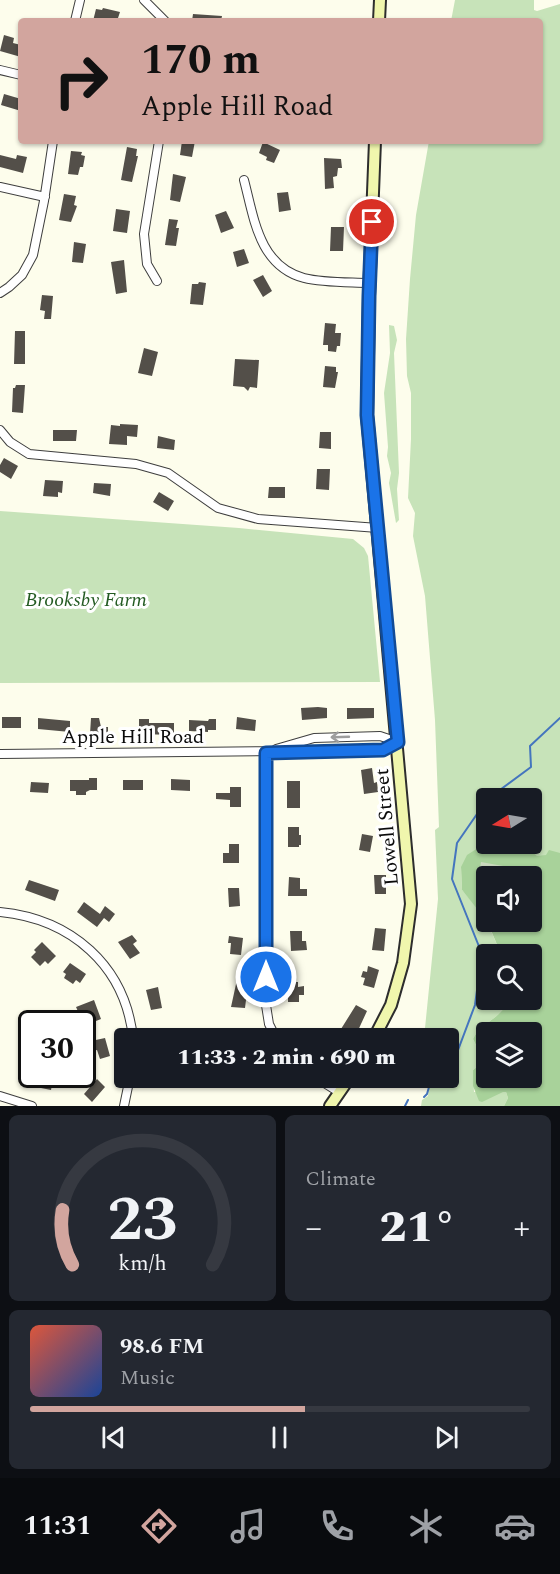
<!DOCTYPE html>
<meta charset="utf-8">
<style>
body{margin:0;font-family:Spectral,serif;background:#242831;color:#f1f3f6;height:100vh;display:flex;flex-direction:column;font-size:22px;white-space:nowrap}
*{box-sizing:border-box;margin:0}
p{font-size:20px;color:#9ea1a6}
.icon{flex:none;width:33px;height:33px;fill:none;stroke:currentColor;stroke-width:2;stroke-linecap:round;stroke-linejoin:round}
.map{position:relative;height:1106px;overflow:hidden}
.sheet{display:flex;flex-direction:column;gap:9px;padding:9px;background:#0d0f14;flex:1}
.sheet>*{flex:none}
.hud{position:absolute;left:18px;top:18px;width:525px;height:126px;border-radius:6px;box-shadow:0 2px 4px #0004;background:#d2a59e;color:#111;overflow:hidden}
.needle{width:39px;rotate:259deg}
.fabs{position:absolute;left:476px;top:788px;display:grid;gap:12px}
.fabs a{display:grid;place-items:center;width:66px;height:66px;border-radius:6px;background:#171b24;box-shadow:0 2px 4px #0004;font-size:30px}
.speed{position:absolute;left:18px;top:1010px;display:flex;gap:12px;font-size:30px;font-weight:700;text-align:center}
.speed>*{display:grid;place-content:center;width:78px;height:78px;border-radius:50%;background:#171b24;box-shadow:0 2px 4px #0004;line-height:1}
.speed .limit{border:3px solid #111;border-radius:9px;background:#fff;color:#111}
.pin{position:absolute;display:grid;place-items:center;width:51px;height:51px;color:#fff;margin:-26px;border:3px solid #fff;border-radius:50%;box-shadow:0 2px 6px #0007}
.me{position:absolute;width:66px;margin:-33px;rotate:0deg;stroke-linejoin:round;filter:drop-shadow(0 0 4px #0008)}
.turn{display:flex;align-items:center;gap:21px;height:126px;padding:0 24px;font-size:27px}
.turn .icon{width:78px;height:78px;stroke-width:2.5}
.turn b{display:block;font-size:42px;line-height:51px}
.big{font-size:45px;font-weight:800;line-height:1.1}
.sheet .card{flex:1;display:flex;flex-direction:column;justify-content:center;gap:9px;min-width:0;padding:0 21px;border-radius:9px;background:#242831}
.sheet .dial{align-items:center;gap:0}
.dial svg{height:156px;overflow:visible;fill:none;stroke:#363941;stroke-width:7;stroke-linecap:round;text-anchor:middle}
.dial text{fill:#f1f3f6;stroke:none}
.song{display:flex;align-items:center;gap:18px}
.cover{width:72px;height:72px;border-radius:9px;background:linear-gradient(135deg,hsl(10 70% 55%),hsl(220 70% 35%))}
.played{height:6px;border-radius:3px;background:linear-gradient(90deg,#d2a59e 55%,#363941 55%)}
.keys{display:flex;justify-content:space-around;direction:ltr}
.heat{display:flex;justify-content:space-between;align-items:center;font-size:33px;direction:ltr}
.sheet .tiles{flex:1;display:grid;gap:9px;grid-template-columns:1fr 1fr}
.card:last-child{grid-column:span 2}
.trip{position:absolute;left:114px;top:1028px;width:345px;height:60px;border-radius:6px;background:#171b24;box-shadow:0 2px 4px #0004;font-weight:800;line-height:60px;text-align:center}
.dock{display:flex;height:96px;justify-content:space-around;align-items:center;background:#090b0e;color:#9ea1a6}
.dock .icon{width:42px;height:42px}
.dock .on{color:#d2a59e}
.dock b{font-size:27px;color:#f1f3f6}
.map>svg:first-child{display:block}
.green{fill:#c7e3b9;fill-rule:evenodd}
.forest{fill:#a8d29a;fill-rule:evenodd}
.cemetery{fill:#cddcc0}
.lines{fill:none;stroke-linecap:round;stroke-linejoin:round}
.stream{stroke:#4475be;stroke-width:2}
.building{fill:#534f49}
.minor-casing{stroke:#3e3e3e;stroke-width:10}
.secondary-casing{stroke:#2d2d2d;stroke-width:14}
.minor{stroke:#fff;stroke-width:8}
.secondary{stroke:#f0f6ad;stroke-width:10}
.oneway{stroke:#9d9d9d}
.route-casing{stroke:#114b97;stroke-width:15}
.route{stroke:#1a73e8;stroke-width:10}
.labels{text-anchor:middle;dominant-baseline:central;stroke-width:6;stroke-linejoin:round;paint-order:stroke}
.park-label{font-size:20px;font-style:italic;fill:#245b23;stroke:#fff}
.street-label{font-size:20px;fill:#0b0b0b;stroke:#fff}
</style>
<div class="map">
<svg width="560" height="1106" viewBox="0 0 560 1106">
<rect width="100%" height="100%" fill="#fdfdec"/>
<!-- green -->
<path class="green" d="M455,0H534V10L537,11L560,4V876L461,867L462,890L485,917L501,954H486V999H508C502,1020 481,1021 473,1039L482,1057L478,1066L473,1070L474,1092H506L508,1098L504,1106H421L422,1100L428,1096L429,1084L422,1083L421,1077H448V1038H424L438,899L435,830L439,827L435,720L425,596L413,536L415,513L408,498L411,439V393L407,376L406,339L410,279L416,215L429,141H540V21H451ZM486,798H531V843H486Z
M389,325L394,326L397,340L394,353L399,473L397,489L399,520L396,523L389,483L391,473L387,456L388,447L384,393L390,353Z
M0,511L239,528L353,539L364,548L368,556L380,682L0,683Z"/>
<!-- forest -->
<path class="forest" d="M492,843H520L537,856L546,855L549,850L560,853V1106H504L508,1098L506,1092H503L482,1102L479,1101L473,1086V1070L478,1066L482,1057L473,1039C481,1021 502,1020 508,999H531V954H501L487,921H531V876H486V920L462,890L461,867L467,855L478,848ZM486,1032H531V1077H486Z"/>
<!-- cemetery -->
<path class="cemetery" d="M481,862L514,868L512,876H486V885L477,884Z"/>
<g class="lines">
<!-- stream -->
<path class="stream" d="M489,798L531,767L530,746L560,718
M448,1068L452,1066L475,1005L482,954L452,879L457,843L486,801
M424,1097L427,1094L431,1080L435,1077
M405,1106L408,1100"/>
</g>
<!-- building -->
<path class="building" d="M103,8L120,12L117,21H93L96,9L102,10Z
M193,14L222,16L221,21H192Z
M4,35L14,38L13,43L21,45V57L0,51Z
M4,94L21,99V111L1,105Z
M182,141H195L192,157L180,155Z
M263,142L280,150L274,163L266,160L267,157L259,153Z
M127,147L137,149L136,156H138L132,182L121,180Z
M71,151L82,152L81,155L85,156L83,167H80L78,175L68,174Z
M0,155L16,159L17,155L27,157L23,173L0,167Z
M324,158L341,159L342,168H338L337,176L333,177L334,188L325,189Z
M173,174L186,177L180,202L170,200Z
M288,192L291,210L279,212L277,193Z
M64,194L76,196L74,205L77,206L71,222L59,220Z
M116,209L130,211L127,233L113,231Z
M226,211L234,228L221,233L215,215Z
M169,219L178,220L176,228H179L176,246L165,245Z
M331,227H344L343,251H330Z
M74,242L86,244L83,263L72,262Z
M244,249L249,263L237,267L233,252Z
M124,260L127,292L116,294L111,262Z
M263,275L272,291L263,297L253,280Z
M199,282L206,283L203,305L190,304L192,284H198Z
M42,295L53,296L51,319H44L45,311L40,310Z
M325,323L336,324L335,333H341L340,346H337L336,352L328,351V345H323Z
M15,331H25V364H14Z
M144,348L158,352L152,376L138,373Z
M235,359L259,360L257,388L250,387L248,391L244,387L233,386Z
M325,366L336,367V372H338L335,388L323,387Z
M16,385H25L23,413L12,412L13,388H15Z
M120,424L138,425L137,437L127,436V445L109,444L111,425L120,426Z
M53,430H77L76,441H53Z
M320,432H331V449L319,448Z
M158,436L175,440L174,450L157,448Z
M4,458L18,466L11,479L0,472V465Z
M317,469H330L329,490L316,489Z
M45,480L63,481L62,493L58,492V497L43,496Z
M94,483L111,484L110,496L93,493Z
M269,487H285V498H268Z
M159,492L174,501L168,511L153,502Z
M318,707L327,708V718L302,720L301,708Z
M347,708H374V718L347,719Z
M2,717H21V728H2Z
M237,717L256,720L255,731L236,729Z
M38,718L70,721V732L38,729Z
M91,718H99L101,727H108V734H90Z
M139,719H149V723H174V735L139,734Z
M209,719H216V730H208V732L189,731V720L208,721Z
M372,768L374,783L377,782L378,792L364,794L361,770Z
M89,778H97V790H90L86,792V795H76V791H70V780H89Z
M171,779L190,780V791L171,790Z
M123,780H143V790H123Z
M287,781H300V808H287Z
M31,782L49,783L48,793L30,792Z
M230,787H241V807H230V800L216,799V793H230Z
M288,827H299V835H301V845H299V847H288Z
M362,834L373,836L370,852L359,850Z
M229,844H239V863H223V853H229Z
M374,875H386V894H375Z
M289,877L300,878V889H307V896H288Z
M29,880L59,890L55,901L25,890Z
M228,888H239L240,906L229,907Z
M84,902L100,914L105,906L115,914L109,922L104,918L97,927L77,912Z
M375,928L386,929L384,951L372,950Z
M290,931H302V941H306L307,950L291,951Z
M132,935L137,941L133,944L140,953L130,959L118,942Z
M229,936L243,938L241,955L230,954L231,943H228Z
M42,942L56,956L48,964L45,961L40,966L31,957L36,952L34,950Z
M70,963L86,974L80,983L76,980L73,984L64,978L66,974L63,972Z
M368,966L379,970L374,988L363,985L365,978L361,977L363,971L367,972Z
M238,975H246V983L248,984L245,1008L231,1007Z
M288,982H298V987L304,986V995H299V1002H288Z
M158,987L162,1008L151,1010L146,990Z
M94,1000L101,1019L91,1023L89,1018L84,1021L83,1017L81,1018L76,1007Z
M356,1005L367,1011L355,1037L341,1029Z
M105,1038L110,1056L100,1059L97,1050L88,1052V1050L82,1051V1043Z
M33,1075L53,1079L51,1090L31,1086Z
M97,1079L105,1087L92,1102L84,1094Z"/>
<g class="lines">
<!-- minor casing -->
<g class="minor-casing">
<path id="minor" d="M144,0L165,21
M75,21L80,0
M0,70L21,75
M244,180C254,218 259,266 304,278C324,283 348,282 369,283
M0,187L45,197
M157,281L147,264L144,234L159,141
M0,293L9,287L22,275L33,255L44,201L53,141
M0,430L10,442L29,454L136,464L168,473L218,508L258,519L378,528
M276,749L314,738L380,736L398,742
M266,753L265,999L269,1024L276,1038
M0,754L383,750L398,742
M0,912C71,919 125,965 133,1038
M315,1077L339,1092
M0,1096L32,1106
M124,1106L130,1077"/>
</g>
<!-- secondary casing -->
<g class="secondary-casing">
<path id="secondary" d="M379,21L380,0
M374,1038L391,1005L403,963L411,904L367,415L369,296L375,141
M330,1106L350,1077"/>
</g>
<!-- minor -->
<use href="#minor" class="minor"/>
<!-- secondary -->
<use href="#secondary" class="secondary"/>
</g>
<!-- one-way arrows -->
<defs><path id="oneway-shaft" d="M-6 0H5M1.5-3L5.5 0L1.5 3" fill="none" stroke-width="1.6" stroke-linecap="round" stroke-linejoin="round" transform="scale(1.5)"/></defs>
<use class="oneway" href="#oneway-shaft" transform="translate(340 737) rotate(178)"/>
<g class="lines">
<!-- route casing -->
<g class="route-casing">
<path id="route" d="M266,977V753L383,750L398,742L367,415L369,296L372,222"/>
</g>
<!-- route -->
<use href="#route" class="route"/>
</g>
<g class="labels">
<!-- park labels -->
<g class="park-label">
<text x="86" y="600">Brooksby Farm</text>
</g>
<!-- street labels -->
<g class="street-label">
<text x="133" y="737">Apple Hill Road</text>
<text transform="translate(387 827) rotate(-95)">Lowell Street</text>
</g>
</g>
</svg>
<div class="fabs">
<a><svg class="needle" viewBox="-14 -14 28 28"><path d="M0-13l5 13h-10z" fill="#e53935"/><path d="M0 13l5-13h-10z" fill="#9ea1a6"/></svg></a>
<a><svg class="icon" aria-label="sound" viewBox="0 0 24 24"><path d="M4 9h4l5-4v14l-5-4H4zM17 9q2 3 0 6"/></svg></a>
<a><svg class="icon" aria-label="search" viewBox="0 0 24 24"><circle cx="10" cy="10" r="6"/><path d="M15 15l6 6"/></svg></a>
<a><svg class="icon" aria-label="layers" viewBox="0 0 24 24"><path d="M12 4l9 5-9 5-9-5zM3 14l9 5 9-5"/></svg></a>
</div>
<div class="speed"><div class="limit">30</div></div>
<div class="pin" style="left:372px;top:222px;background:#d93025"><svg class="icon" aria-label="arrive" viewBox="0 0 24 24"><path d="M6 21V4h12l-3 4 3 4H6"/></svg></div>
<svg class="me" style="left:266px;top:977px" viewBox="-20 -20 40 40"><circle r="17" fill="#1a73e8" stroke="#fff" stroke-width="3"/><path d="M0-11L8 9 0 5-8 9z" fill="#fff"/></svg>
<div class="trip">11:33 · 2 min · 690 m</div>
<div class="hud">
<div class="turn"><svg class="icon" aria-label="right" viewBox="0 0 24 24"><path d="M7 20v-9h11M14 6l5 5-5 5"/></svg><div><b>170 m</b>Apple Hill Road</div></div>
</div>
</div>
<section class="sheet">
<div class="tiles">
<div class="card dial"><svg viewBox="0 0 100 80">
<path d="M14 69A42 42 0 1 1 86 69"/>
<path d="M14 69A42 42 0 0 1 9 41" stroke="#d2a59e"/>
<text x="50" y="56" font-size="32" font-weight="700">23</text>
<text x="50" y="72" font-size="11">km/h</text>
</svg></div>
<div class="card"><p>Climate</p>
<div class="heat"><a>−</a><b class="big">21°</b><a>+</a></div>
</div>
<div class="card">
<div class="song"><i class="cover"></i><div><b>98.6 FM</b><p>Music</p></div></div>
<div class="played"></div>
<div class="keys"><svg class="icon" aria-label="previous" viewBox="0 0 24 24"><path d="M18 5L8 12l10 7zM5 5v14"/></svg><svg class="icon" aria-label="pause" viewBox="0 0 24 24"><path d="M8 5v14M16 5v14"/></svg><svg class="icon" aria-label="next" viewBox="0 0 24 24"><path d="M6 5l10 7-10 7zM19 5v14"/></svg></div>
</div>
</div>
</section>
<nav class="dock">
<b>11:31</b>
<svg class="icon on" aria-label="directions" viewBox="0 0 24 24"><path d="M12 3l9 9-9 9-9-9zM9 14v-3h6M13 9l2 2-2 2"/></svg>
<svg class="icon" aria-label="music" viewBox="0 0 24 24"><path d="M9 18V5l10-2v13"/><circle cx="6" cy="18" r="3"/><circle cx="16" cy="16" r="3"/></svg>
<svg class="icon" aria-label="phone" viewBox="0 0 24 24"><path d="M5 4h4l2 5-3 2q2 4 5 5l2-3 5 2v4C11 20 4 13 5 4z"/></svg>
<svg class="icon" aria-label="climate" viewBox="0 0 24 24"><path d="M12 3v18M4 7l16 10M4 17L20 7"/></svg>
<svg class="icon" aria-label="car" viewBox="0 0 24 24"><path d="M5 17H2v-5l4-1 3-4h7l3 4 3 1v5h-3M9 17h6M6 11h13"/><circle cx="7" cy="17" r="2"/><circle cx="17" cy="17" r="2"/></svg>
</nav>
